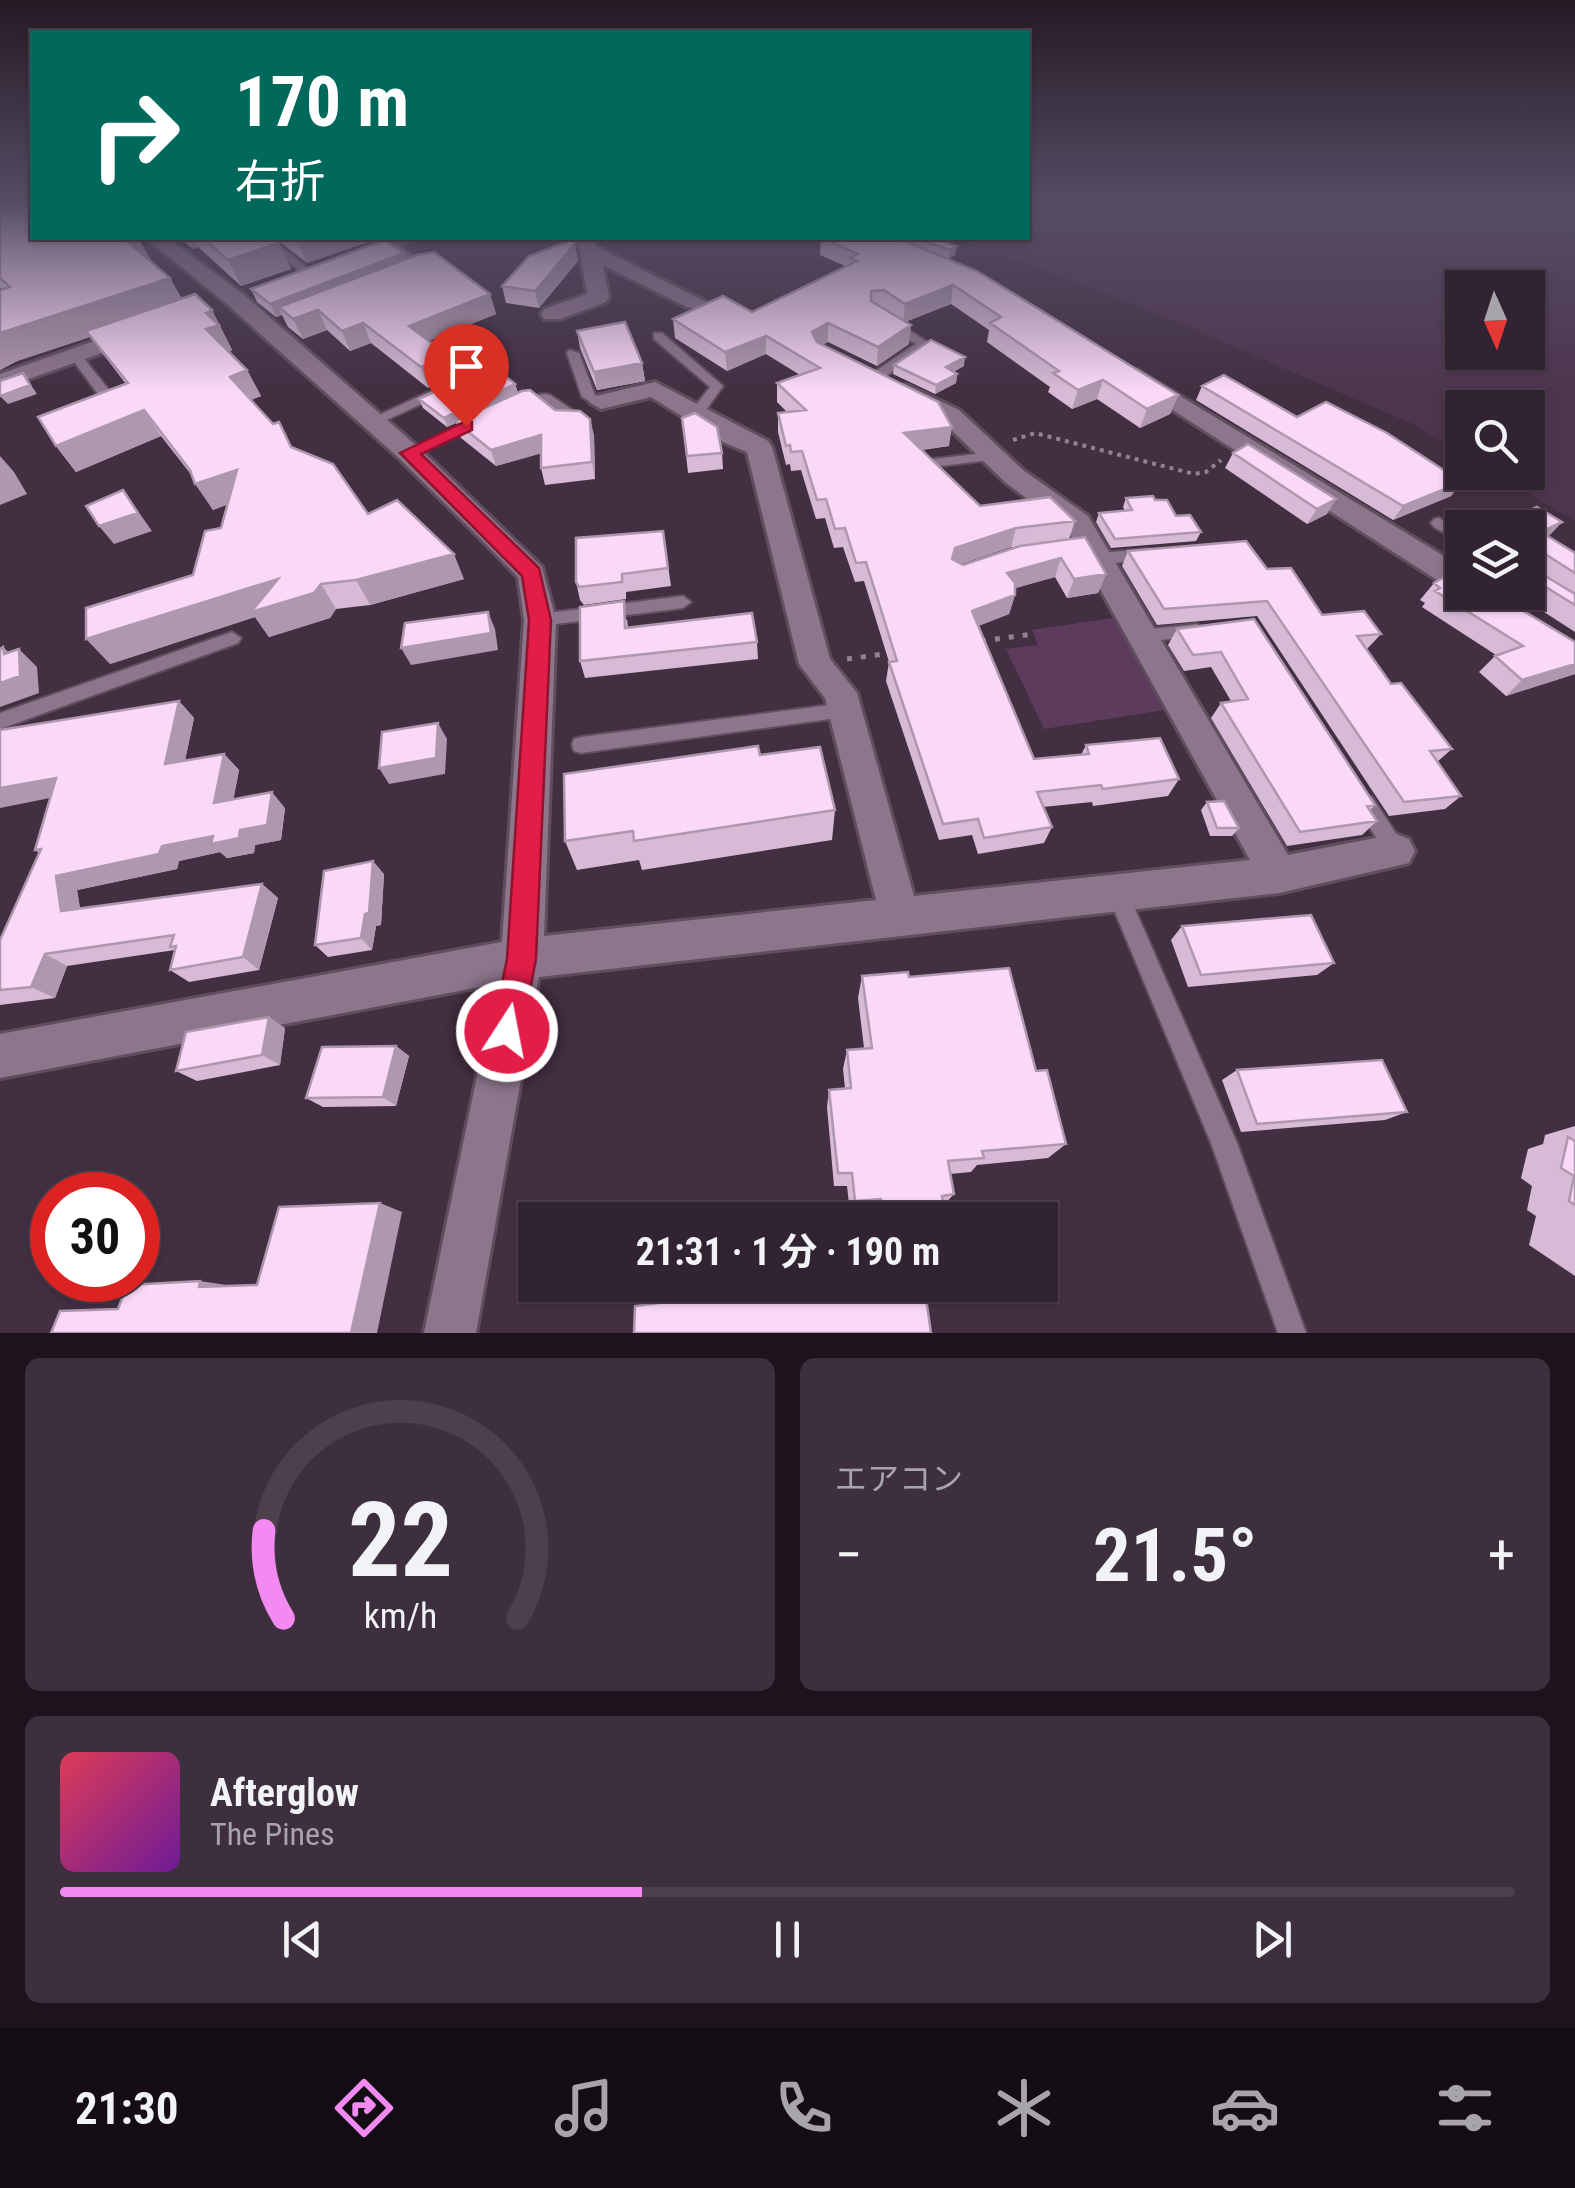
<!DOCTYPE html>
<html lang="ja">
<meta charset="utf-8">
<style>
body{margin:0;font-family:"Roboto Condensed","Noto Sans JP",sans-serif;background:#3d2f3e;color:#f1f3f6;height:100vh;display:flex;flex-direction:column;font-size:38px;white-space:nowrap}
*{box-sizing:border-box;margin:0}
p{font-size:32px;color:#a8a4ac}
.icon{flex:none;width:55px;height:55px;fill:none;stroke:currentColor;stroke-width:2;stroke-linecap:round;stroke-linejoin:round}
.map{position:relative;height:1333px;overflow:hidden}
.side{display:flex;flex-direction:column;gap:25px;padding:25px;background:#1c131c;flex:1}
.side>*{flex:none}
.top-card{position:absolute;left:30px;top:30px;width:1000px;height:210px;border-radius:0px;box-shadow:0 2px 8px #0004,0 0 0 2px #4d404d;background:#00695c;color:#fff;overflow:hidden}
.needle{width:65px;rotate:177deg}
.buttons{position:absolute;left:1445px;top:270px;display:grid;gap:20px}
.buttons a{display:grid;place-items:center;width:100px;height:100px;border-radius:0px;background:#322332;box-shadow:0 2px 8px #0004,0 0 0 2px #4d404d;font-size:50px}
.speed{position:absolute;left:30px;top:1172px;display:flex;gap:20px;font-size:50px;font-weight:700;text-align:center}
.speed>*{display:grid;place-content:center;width:130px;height:130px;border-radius:50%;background:#322332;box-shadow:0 2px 8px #0004,0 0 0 2px #4d404d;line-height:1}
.speed .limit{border:15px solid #d22;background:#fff;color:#111}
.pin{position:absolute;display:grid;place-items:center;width:85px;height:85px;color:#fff;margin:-102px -42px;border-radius:50% 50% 50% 0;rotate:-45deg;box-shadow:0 0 10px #0007}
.pin .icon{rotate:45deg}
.me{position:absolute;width:110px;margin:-55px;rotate:11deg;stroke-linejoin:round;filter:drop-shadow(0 0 8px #0008)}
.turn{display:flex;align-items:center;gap:35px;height:210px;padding:0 40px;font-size:45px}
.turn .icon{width:130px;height:130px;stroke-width:2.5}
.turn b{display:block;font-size:70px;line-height:85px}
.big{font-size:75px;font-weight:700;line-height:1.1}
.side .widget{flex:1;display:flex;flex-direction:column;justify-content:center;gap:15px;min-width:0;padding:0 35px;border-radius:15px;background:#3d2f3e}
.side .dial{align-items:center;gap:0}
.dial svg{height:260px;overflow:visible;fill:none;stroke:#4d404d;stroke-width:7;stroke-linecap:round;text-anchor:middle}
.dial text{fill:#f1f3f6;stroke:none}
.song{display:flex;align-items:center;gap:30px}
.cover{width:120px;height:120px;border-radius:15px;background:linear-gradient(135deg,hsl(350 70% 55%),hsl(280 70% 35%))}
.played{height:10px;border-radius:5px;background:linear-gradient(90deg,#f38af2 40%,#4d404d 40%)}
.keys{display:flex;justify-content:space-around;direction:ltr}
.heat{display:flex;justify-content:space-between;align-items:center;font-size:55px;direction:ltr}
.side .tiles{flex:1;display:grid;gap:25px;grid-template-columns:1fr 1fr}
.widget:last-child{grid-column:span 2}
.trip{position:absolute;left:518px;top:1202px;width:540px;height:100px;border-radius:0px;background:#322332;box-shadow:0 2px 8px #0004,0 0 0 2px #4d404d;font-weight:700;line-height:100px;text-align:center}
.dock{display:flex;height:160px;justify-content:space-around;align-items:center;background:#140e14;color:#a8a4ac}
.dock .icon{width:70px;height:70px}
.dock .selected{color:#f38af2}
.dock b{font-size:45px;color:#f1f3f6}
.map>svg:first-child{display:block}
.built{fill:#4e354e;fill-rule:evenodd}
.green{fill:#5d3b5c}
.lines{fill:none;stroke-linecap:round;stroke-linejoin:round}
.service-casing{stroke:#5f4e5e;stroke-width:4}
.minor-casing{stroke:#5f4e5e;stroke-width:6}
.path-far1{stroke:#928191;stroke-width:4;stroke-dasharray:4 5;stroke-linecap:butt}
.path{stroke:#928191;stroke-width:5;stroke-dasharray:5 9;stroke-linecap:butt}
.service{fill:#8d768c;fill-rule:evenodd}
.minor{fill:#8d768c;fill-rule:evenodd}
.wall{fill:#d7bad5;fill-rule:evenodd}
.shaded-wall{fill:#af97ae}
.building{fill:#fad8f8;stroke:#af97ae;stroke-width:2.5}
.route{fill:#e11d48;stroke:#92132f;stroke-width:2.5}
</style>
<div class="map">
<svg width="1575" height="1333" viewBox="0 0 1575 1333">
<rect width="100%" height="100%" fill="#432f42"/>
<!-- built -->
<path class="built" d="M1028,204H1575V521L1494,473L1528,472V408H1462V454L1415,425L1149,310L957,238H1028ZM1462,288H1528V352H1462Z"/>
<!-- green -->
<path class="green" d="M1119,617L1171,709L1044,729L1006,649L1038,645L1032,630Z"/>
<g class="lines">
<!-- service casing -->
<g class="service-casing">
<path id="service" d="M259,238H270L314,273L304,275Z
M387,242H395L429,268L413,272L411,270L416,267L387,246Z
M889,322H897L930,344L881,380H871V374L916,344L889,328Z
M654,333H662L723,386L701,417L696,418L689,414L710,387L654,339Z
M569,350L579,353L595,395L606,399V405H596L582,397L567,353Z
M71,352H79L119,403V409H109L69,355Z
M478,369L482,370V376L378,424L373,425L366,421Z
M545,394L550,395L589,421L582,425L577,424L543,402L520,405L513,401L520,397Z
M478,417L485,421L483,424L414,456L409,457L402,453Z
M993,452L998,453V459L933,467L926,463L933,459Z
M1439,518L1462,531V543L1434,527L1431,523L1434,519Z
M1149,549L1157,554L1155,558L1098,565L1090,559L1098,553Z
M683,596L691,602L683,608L540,626L532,620L540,614Z
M1197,624L1205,630L1197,636L1142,642L1133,636L1142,630Z
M232,632L241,638L238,643L0,729V713Z
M845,703L851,705L854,710L851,715L845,717L581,753L574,751L572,745L574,739L581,737Z
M1365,794L1372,797L1403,844L1406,851L1403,858L1396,860L1389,858L1358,809L1355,803L1358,797Z
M1118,883L1125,886L1237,1143L1306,1333H1278L1211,1143L1107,893L1111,886Z"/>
</g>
<!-- minor casing -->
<g class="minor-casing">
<path id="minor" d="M146,238H167L243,294L418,447L542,567L556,620L544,936L876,900L825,698L799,664L747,452L725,443L651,397L601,409L589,402L592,397L655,382L768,441L772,447L830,659L857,693L914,896L1250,860L1067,529L1005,482L941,420L897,397L894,392L897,387L906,385L959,410L1023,470L1088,516L1288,855L1396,834L1409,839L1415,851L1409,863L1279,893L539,977L476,1333H424L496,984L0,1078V1034L502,942L524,620L518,577L480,538L400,459L227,304Z
M391,238H418L355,263H341L338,259Z
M573,238H591L597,247L706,302L695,308L687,307L603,265L609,297L606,302L560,319H544L541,314L544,309L587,294L580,251Z
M137,326L148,333L145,338L0,389V374Z
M1137,370L1462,567V592L1451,589L1129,382L1125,377L1129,372Z"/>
</g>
<!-- path-far1 -->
<path class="path-far1" d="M1013,440L1035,433L1194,474L1206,472L1221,460"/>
<!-- path -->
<path class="path" d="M981,641L1034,634
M847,659L891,653"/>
<!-- service -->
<use href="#service" class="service"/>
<!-- minor -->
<use href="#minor" class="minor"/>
</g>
<!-- wall -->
<path class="wall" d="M0,204L138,238L152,262L170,278L182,299L212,310L232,350L229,352L247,370L261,396L251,400L292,448L368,514L464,579L370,605L336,609L330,618L269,637L255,617L110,664L193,575L221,528L227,504L213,510L193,477L161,436L76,472L56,446L126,384L90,337L17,361L0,370V290L2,289L0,288Z
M180,238H272L279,243L291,269L241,286L198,247L193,249Z
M275,238H373L374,240L307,263Z
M821,238H932L957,246L955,255L949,258L1178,395L1170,414L1140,428L1097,399L1072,409L1048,392L1050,387L987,342L989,330L951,304L905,322L909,344L877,366L828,342L823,344L949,446L922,450L980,506L1075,521L1069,539L1106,574L1098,593L1067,598L1055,577L1015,588V595L1009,614L978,626L1034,759L1081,755L1086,745L1179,779L1168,796L1093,806L1092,802L1043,807L1052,827L1044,843L978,854L972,835L939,840L886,681L889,662L864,581L855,582L843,547L834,548L825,518L816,519L801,470L791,471L790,464L786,465L778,432V413L787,412L777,402V383L800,375L766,354L727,371L675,338L673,319L752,312L845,266L820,255ZM1011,547H1017L963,565L961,564Z
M574,239L578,261L539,308L506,303L502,286Z
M404,253L406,259L490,294L496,314L429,341L448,355L455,375L428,388L371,343L350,351L327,330L303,339L288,327L282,315L276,317L257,302L251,289Z
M577,331L642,363L645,381L597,390L580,348Z
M894,365L964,366L953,372L957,374L956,383L935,394L893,374Z
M473,382L515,384L518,393L555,410L590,419L594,436L595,479L545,485L541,468V453L496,466L461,438L456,423L447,427L423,408L419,399Z
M1202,386L1297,417L1462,482L1451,496L1393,520L1196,400Z
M682,418L722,453L723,469L688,473Z
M1233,453L1327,514L1307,524L1225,468Z
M1126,498L1155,500L1201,532L1196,541L1111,548L1096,522L1099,513L1125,511L1123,507Z
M1562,522L1548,537L1575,553V632L1513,592H1528V528Z
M663,531L671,586L626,592V599L584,605L580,600L576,582Z
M1462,541V565L1451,556Z
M1128,551L1267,569L1322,615L1381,634L1367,649L1391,684L1452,749L1437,762L1461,796L1445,809L1389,816L1257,616L1157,625L1122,566Z
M1434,583L1462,592L1575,642V674L1506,696L1479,672L1496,655L1422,607L1425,603L1420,600Z
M627,619L628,628L757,642L758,659L585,678L580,661Z
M1254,619L1375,805L1370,810L1377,821L1362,835L1287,846L1211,718L1221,703L1231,701L1211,667L1184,671L1168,645L1177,629Z
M179,701L194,718L185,760L224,754L239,770L233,800L285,808L281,840L255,845L254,853L227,858L220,852L179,861L177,869L77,890L80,909L262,884L278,898L259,970L189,982L170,970L175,950L67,966L55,998L0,1005V940L39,853L35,850L50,798Z
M760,755L835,810L832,840L642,870L639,860L577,870L565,841Z
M1207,802L1239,828L1232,836H1210L1201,810Z
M384,874L381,925L376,926L372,950L328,957L315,945Z
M1182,926L1334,963L1317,975L1188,987L1171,940Z
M862,976L909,977L1036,1071L1066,1144L1048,1158L977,1165L971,1172L950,1174L954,1194L944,1205L946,1220H876L875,1210L850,1213L847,1186H834L827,1107L829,1090L845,1088L843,1069L847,1050L864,1048L858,998Z
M285,1028L280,1065L197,1081L176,1071Z
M396,1046L409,1056L396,1106L323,1107L306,1098Z
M1237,1070L1407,1112L1385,1120L1241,1132L1222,1080Z
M1575,1126V1276L1529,1245L1536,1216L1527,1210L1532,1186L1521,1178L1528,1149L1543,1144L1545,1135Z
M729,1288H957L945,1294L926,1296L668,1302Z"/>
<!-- shaded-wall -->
<path class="shaded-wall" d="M138,238L152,263L127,241Z
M187,238H193L198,247L193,249Z
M296,238H373L374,240L307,263Z
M279,243L291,269L241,286L228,260Z
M575,244L578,261L539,308L535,291Z
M957,246L955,255L949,258L950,250Z
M404,253L408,266L279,307L282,315L276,317L270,304Z
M170,278L185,305L17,361L0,370V333Z
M953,285L951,304L903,322L905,304Z
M490,294L496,314L416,346L409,326Z
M212,310L232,350L221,355L206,329V313Z
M318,310L327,330L303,339L293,319Z
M363,323L371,343L350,351L342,331Z
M828,323V342L811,351L812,332Z
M911,325L909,344L877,366L878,347Z
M766,336V354L727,371L725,352Z
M448,355L455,375L428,388L421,367Z
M965,357L964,366L944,376L946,367Z
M642,363L645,381L597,390L594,372Z
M247,370L261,396L244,402L230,377Z
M23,373L37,394L8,404L0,396Z
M957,374L956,383L935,394L936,385Z
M1103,380L1097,399L1072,409L1078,390Z
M515,384L518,393L447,427L444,418Z
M1178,395L1170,414L1140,428L1147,409Z
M144,410L161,436L76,472L56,446Z
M590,419L594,436L595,479L592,462Z
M952,427L949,446L902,452L904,433Z
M541,435L546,452L496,466L491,450Z
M0,456L14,472L27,494L0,505Z
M237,470L252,496L213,510L195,484Z
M1462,482L1451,496L1393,520L1403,506Z
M123,490L152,531L114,544L99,526Z
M1336,499L1327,514L1307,524L1317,509Z
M1562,522L1547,538L1541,532Z
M1016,528L1011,547L951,567L948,578L955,548Z
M454,554L464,579L370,605L356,580Z
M1061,558L1055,577L1002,592L1007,573Z
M1106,574L1098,593L1067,598L1074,579Z
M278,579L321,584L336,609L330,618L269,637L255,617L110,664L86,639Z
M1015,595L1009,614L968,630L972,611Z
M488,612L495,629L498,650L411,665L401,648Z
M3,647L19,662V649L37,667L39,693L0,707V683L4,654Z
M1575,664V674L1506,696L1522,680Z
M179,701L194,718L181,780L165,764Z
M438,723L447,739L445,774L389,784L379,768Z
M224,754L239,770L230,818L214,803Z
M56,778L75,793L0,808V788Z
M272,792L285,808L281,840L255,845L254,853L227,858L220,852L179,861L177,869L77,890L83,925L61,911L56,876L162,846L240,830Z
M373,861L384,874L381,925L376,926L372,950L361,938Z
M262,884L278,898L259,970L243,957Z
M45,954L67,966L55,998L31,987Z
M269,1017L285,1028L280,1065L262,1055Z
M396,1046L409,1056L396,1106L383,1097Z
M380,1203L402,1212L377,1333H351Z
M200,1281L233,1286L199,1287Z"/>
<!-- building -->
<path class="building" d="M0,204H32V238H137L127,241L170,278L0,333V290L10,287L0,278Z
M203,238H272L279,243L228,260Z
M822,238H897L977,271L1178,395L1147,409L1103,380L1078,390L1053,373L1059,371L990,323L1001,317L953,285L905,304L884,290L871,291V301L911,325L878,347L828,323L812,332L817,342L938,402L952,427L904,433L980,506L1050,497L1075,521L1016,528L955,548L952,559L963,565L1020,546L1085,537L1106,574L1074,579L1061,558L1007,573L1015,583V595L972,611L1034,759L1089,754L1086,745L1160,738L1179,779L1103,789L1101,785L1037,792L1052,827L984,838L978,819L943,824L889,662L897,661L866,562L856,563L845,528L835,529L826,499L817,500L802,451L791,452L790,445L786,446L778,413L806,410L777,383L820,368L766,336L725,352L673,319L723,296L752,312L857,261L850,258L858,254Z
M917,238H932L957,246L950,250Z
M574,239L575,244L535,291L502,286L529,256Z
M385,240L404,253L270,304L251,289Z
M434,252L490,294L409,326L448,355L421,367L363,323L342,331L318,310L293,319L279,307L417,255Z
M195,294L212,310L206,313L219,325L206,329L247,370L230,377L273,424L279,422L291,447L333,464L368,514L397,500L454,554L356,580L321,584L314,593L251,612L278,579L86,639V608L193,575L205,531L221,528L237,470L195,484L190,470L144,410L56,446L38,417L128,383L86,331Z
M625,322L642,363L594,372L577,331Z
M931,340L965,357L946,367L957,374L936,385L894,365Z
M498,370L515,384L444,418L419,399L466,377L473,382Z
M23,373L30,385L0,396V381Z
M1224,375L1297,417L1326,402L1387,433L1462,482L1403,506L1202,386Z
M530,390L555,410L580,411L590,419L592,462L541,468V435L491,450L455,421L522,391Z
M695,413L717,427L722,453L687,456L682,418Z
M1248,444L1336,499L1317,509L1233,453Z
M123,490L138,513L99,526L86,506Z
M1153,496L1155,500H1167L1176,516L1190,515L1201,532L1115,539L1099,513L1132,510L1126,498Z
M1537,507L1562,522L1541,532L1575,553V573L1545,554L1540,555L1542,574L1575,594V605L1528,576V528H1490Z
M663,531L668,568L622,574V582L579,587L576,582V538Z
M1246,541L1267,569L1291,568L1322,615L1364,611L1381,634L1357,636L1391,684L1401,683L1452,749L1430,751L1461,796L1404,802L1267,601L1164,609L1128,551Z
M1455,571L1462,573V592H1492L1575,642V664L1522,680L1495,656L1523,646L1435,591L1440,588L1434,583Z
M624,601L625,628L752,613L757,642L580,661V607Z
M488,612L491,633L401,648L405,623Z
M1254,619L1375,805L1367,806L1377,821L1300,832L1221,703L1248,699L1221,652L1193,655L1177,629Z
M3,647L4,654L19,649L20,676L0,683V649Z
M179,701L165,764L224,754L214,803L272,792L267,825L240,830L239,838L211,844L213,836L162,846L159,854L56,876L61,911L262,884L243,957L170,970L176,946L170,947L174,935L45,954L31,987L0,990V940L41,849L35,850L56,778L0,788V730Z
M438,723L436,758L379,768L382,732Z
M758,746L760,755L820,747L835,810L634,841L633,831L565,841L564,774Z
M1224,801L1239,828H1217L1207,802Z
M373,861L369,913L365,914L361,938L315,945L324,871Z
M1311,915L1334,963L1201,975L1182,926Z
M1009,968L1036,1071L1047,1070L1066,1144L982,1151L984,1158L948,1161L954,1194L942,1196L946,1220H884L881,1199L855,1201L852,1173H838L829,1090L851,1088L847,1050L872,1048L862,976L908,972L909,977Z
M269,1017L262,1055L176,1071L186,1032Z
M396,1046L383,1097L306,1098L322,1047Z
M1382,1060L1407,1112L1257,1124L1237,1070Z
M1568,1137L1575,1141V1205L1569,1201L1574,1176L1561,1168Z
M380,1203L351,1333H51L60,1311L118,1309L127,1285L200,1281L199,1287L257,1285L279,1207Z
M668,1285H725V1288L757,1285H957V1288L925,1291L931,1333H634L635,1306L668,1302Z"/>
<!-- sky -->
<linearGradient id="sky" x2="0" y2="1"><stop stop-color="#251a24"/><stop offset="0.52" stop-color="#554d65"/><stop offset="1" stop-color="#554d65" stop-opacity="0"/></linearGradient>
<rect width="1575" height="391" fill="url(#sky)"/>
<!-- route -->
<path class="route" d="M466,421L472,422V430L421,454L539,568L551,620L536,959L522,1031L518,1042L507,1046L496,1042L492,1031L507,959L529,620L522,576L400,453Z"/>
</svg>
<div class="buttons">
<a><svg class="needle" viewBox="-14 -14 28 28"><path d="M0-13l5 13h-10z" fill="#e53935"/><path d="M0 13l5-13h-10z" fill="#a8a4ac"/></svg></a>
<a><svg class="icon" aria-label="search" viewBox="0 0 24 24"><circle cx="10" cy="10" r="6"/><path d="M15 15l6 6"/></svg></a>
<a><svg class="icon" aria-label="layers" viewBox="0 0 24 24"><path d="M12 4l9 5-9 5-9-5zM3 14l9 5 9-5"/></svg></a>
</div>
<div class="speed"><div class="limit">30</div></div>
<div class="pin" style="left:466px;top:426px;background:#d93025"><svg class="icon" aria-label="arrive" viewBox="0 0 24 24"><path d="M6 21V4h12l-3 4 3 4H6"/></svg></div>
<svg class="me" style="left:507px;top:1031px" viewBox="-20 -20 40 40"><circle r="17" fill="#e11d48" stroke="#fff" stroke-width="3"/><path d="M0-11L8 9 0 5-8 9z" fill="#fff"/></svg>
<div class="trip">21:31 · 1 分 · 190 m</div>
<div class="top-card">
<div class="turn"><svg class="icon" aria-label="right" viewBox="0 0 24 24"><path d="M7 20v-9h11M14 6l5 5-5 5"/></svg><div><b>170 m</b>右折</div></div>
</div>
</div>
<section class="side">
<div class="tiles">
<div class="widget dial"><svg viewBox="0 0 100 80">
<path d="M14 69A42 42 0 1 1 86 69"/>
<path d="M14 69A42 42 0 0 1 8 42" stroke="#f38af2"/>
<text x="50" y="56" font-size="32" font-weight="700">22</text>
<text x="50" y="72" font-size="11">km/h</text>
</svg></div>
<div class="widget"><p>エアコン</p>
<div class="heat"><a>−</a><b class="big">21.5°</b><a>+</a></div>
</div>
<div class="widget">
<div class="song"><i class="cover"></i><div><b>Afterglow</b><p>The Pines</p></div></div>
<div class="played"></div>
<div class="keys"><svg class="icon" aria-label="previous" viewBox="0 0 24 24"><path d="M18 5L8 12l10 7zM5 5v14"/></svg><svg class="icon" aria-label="pause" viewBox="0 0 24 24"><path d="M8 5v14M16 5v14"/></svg><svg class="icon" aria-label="next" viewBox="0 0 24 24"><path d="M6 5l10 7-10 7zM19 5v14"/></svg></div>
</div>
</div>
</section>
<nav class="dock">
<b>21:30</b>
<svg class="icon selected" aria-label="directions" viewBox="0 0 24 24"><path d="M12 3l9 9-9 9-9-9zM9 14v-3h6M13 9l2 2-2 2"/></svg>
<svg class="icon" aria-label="music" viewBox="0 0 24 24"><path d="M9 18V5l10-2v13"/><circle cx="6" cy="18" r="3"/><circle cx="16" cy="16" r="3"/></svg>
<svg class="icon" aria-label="phone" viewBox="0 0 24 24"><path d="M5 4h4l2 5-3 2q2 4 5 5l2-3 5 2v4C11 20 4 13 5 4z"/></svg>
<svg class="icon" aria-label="climate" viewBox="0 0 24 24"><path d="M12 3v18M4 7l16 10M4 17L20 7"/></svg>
<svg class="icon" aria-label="car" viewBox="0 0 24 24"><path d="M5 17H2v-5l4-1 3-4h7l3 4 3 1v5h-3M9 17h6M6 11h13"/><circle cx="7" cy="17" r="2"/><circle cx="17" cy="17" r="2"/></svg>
<svg class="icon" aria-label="filters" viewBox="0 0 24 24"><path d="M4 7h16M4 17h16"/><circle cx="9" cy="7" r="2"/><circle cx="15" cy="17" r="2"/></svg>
</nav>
